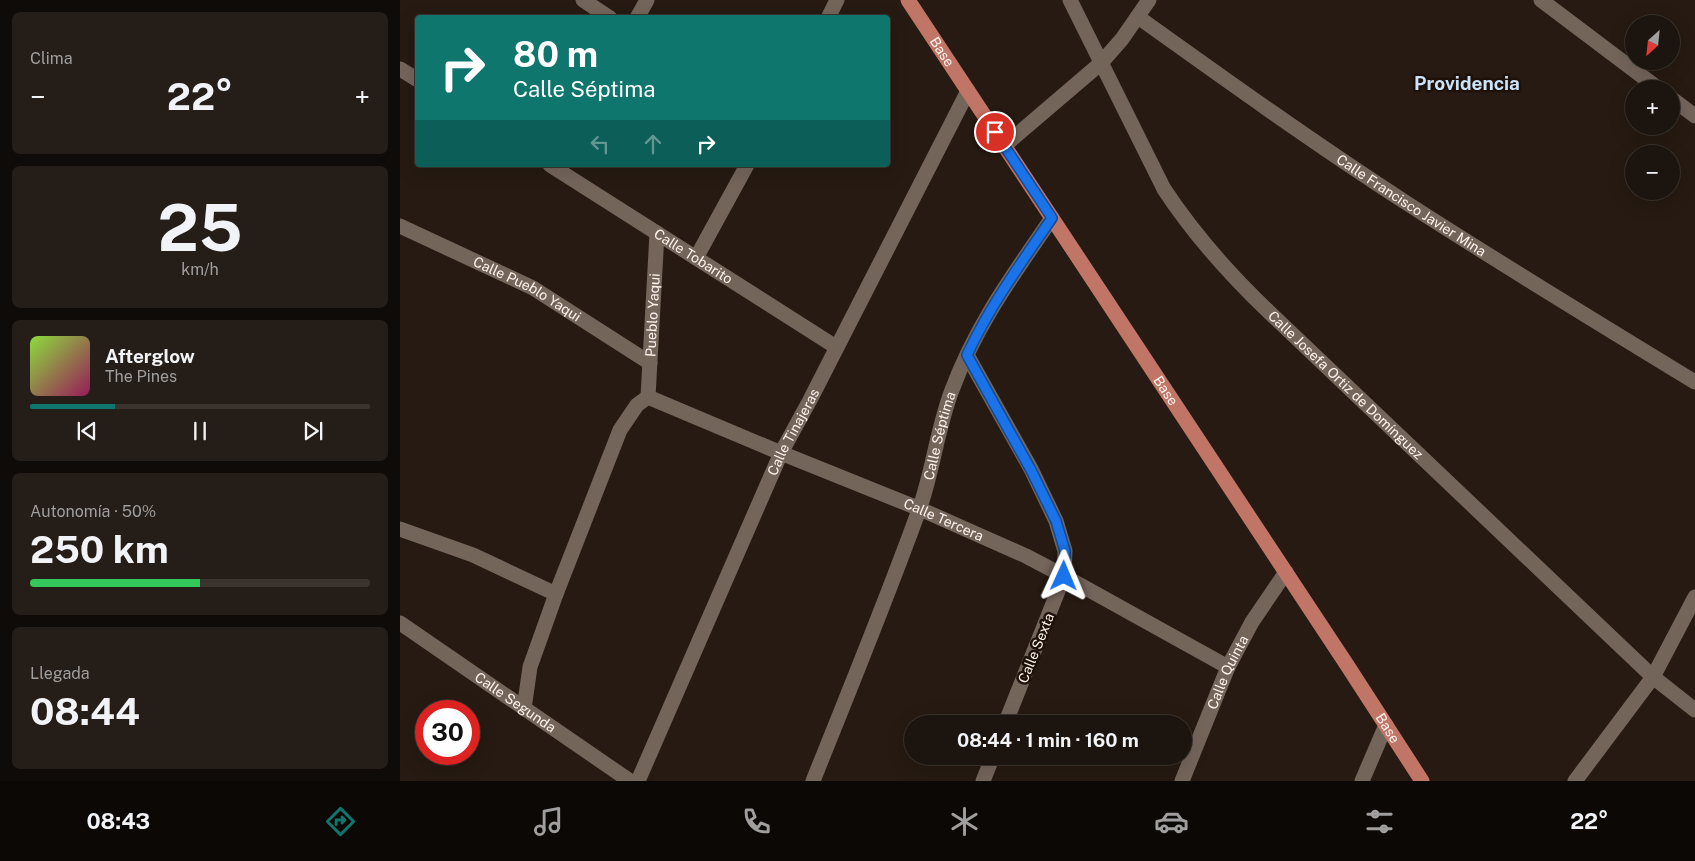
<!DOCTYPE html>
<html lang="es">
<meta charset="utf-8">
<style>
body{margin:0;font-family:"Public Sans",sans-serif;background:#251d17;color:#f1f3f6;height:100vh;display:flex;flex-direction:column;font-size:19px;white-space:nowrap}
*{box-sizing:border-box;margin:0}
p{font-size:16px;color:#a09e9e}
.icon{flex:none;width:28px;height:28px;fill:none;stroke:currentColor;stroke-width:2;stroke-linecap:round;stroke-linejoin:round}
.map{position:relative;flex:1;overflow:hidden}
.panel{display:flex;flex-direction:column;gap:12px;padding:12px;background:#0f0b08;width:400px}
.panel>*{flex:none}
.hud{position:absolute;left:15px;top:15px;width:475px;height:152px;border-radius:5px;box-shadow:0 5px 20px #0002,0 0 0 1px #3a332e;background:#0f766e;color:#fff;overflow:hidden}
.needle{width:32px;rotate:207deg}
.controls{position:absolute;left:1225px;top:15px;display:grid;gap:10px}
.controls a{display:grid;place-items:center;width:55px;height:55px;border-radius:50%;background:#1c140e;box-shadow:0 5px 20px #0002,0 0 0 1px #3a332e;font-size:25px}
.speed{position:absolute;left:15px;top:700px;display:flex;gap:10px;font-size:25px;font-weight:700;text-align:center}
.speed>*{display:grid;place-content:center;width:65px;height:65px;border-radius:50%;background:#1c140e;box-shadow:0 5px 20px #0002,0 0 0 1px #3a332e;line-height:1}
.speed .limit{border:8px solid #d22;background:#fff;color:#111}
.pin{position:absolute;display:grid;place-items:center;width:42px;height:42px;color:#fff;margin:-21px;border:2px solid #fff;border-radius:50%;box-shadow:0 1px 5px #0007}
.me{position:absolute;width:55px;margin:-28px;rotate:1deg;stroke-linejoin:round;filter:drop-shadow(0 0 4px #0008)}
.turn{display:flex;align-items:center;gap:18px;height:105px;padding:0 15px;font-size:22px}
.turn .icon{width:65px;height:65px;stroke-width:2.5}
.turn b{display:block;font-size:35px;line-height:42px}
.lanes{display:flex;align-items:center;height:48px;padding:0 15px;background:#0003;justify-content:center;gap:25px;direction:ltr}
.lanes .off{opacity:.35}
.big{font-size:38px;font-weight:700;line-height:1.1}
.panel .tile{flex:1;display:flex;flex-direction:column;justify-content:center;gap:8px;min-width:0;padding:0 18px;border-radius:8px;background:#251d17}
.panel .dial{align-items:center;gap:0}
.dial b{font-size:65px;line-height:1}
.song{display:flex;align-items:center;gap:15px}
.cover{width:60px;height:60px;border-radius:8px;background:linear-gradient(135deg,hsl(90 70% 55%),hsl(330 70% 35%))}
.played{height:5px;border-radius:2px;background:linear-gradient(90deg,#0f766e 25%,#3a332e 25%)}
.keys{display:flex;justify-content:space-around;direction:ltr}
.heat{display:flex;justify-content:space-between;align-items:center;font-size:28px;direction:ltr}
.charge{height:8px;border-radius:4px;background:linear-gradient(90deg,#34c759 50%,#3a332e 0)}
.trip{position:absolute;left:504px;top:715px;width:288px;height:50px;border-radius:25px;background:#1c140e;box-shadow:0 5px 20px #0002,0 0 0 1px #3a332e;font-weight:700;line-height:50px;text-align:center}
.tabs{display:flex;height:80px;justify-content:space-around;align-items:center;background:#0b0806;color:#a09e9e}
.tabs .icon{width:35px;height:35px}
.tabs .current{color:#0f766e}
.tabs b{font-size:22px;color:#f1f3f6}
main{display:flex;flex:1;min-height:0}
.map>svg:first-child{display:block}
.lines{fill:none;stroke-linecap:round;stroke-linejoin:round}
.minor{stroke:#74655b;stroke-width:15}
.major{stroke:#c17566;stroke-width:15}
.route-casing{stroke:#114b97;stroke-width:12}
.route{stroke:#1a73e8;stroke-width:9}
.labels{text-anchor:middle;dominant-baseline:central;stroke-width:5;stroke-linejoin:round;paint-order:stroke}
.street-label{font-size:14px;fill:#fcf3ed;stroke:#1d1109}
.district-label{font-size:19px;font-weight:bold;fill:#cce4fa;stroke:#1d1109}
</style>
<main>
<section class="panel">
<div class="tile"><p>Clima</p>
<div class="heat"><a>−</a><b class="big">22°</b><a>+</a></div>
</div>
<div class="tile dial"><b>25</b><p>km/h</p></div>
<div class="tile">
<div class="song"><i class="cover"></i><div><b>Afterglow</b><p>The Pines</p></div></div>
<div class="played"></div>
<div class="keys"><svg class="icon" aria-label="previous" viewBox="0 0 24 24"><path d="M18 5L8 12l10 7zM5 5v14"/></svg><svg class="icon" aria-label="pause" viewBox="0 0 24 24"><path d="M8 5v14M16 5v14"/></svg><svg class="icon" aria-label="next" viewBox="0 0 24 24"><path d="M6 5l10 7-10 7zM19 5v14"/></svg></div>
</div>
<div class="tile"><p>Autonomía · 50%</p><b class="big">250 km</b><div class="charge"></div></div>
<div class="tile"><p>Llegada</p><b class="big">08:44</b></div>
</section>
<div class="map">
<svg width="1295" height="781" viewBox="0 0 1295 781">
<rect width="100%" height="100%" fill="#261a12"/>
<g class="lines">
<!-- minor -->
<g class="minor">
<path d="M183,0L210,18"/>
<path id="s1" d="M670,0L764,189C795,236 829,274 870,313L1253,677L1295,710"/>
<path d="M1141,0L1259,89"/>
<path id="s2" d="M738,17C826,80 914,143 1005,202C1101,264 1198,323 1295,382"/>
<path d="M237,18L247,0"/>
<path d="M428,18L437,0"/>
<path d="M0,69L18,80"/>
<path d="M1271,98L1295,116"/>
<path d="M604,146L701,63L722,39L749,0"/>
<path id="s3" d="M150,165L436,347"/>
<path id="s4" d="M0,226L133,288L250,363"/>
<path d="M296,258L347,165"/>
<path d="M567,355L631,469L656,521L665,551L664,576L605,724"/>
<path id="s5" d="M248,397L381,453L520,509L626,556L664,576L828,667"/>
<path id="s6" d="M248,397L257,233"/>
<path d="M0,529L73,555L156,594"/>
<path id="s7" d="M0,623L230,781"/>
<path d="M124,709L130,667L156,594L220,430L237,405L248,397"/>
<path id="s8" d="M238,781L381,453L410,400L568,91"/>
<path id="s9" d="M413,781C449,691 486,601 519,510C533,471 537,429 552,390C576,325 613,275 652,218"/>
<path d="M583,781L593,756"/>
<path id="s10" d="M782,781L828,667L852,622L886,572"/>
<path d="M962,781L986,725"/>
<path d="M1175,781L1253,677L1295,597"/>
</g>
<!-- major -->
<path class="major" id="s11" d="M508,0L947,665L1022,781"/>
</g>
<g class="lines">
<!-- route casing -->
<g class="route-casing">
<path id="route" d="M595,132L652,218C621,263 590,306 567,355L631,470L656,521L665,551L664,576"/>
</g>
<!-- route -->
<use href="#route" class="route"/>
</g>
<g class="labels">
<!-- street labels -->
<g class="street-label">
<text stroke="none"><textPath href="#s11" startOffset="62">Base</textPath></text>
<text stroke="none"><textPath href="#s2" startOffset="332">Calle Francisco Javier Mina</textPath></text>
<text stroke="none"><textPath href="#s3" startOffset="170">Calle Tobarito</textPath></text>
<text stroke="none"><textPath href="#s4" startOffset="142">Calle Pueblo Yaqui</textPath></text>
<text stroke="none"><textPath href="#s6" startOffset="82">Pueblo Yaqui</textPath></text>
<text stroke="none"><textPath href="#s1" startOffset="479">Calle Josefa Ortiz de Domínguez</textPath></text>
<text stroke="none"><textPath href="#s11" startOffset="468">Base</textPath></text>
<text stroke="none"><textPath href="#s8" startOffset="382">Calle Tinajeras</textPath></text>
<text stroke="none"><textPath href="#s9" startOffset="368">Calle Séptima</textPath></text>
<text stroke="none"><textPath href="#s5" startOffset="320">Calle Tercera</textPath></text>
<text transform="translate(636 648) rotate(-68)">Calle Sexta</text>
<text stroke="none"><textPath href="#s10" startOffset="118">Calle Quinta</textPath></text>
<text stroke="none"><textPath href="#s7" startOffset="140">Calle Segunda</textPath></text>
<text stroke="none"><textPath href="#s11" startOffset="872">Base</textPath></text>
</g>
<!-- district labels -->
<g class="district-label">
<text x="1067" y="83">Providencia</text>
</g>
</g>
</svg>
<div class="controls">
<a><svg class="needle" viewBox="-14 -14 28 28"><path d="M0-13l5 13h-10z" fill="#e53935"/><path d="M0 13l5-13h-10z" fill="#a09e9e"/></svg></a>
<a>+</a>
<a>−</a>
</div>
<div class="speed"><div class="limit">30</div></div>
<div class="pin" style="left:595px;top:132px;background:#d93025"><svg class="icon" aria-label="arrive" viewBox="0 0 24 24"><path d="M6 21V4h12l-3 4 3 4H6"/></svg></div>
<svg class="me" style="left:664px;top:576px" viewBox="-20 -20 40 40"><path d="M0-17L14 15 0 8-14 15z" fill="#1a73e8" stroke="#fff" stroke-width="4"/></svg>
<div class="trip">08:44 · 1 min · 160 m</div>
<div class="hud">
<div class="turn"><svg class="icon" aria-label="right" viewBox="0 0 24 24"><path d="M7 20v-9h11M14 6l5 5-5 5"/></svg><div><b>80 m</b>Calle Séptima</div></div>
<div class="lanes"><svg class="icon off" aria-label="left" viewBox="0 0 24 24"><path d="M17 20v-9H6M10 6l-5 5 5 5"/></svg><svg class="icon off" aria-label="ahead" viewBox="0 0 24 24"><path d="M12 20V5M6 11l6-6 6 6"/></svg><svg class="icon" aria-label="right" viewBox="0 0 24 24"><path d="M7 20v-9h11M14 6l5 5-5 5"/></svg></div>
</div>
</div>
</main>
<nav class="tabs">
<b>08:43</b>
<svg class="icon current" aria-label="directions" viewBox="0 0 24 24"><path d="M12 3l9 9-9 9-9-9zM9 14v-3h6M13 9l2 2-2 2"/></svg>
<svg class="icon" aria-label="music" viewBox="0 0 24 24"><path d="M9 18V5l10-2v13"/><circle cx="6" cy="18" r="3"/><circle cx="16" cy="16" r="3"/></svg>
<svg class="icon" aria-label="phone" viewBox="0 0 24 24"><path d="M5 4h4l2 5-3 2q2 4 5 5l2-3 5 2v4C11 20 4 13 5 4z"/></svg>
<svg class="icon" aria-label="climate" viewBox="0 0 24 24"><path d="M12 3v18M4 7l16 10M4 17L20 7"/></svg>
<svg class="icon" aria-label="car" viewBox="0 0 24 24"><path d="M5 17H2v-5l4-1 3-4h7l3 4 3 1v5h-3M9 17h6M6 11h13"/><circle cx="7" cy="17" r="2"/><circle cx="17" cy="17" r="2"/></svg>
<svg class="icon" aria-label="filters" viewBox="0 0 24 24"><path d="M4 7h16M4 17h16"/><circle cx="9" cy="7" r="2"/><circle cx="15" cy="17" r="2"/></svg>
<b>22°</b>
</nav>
